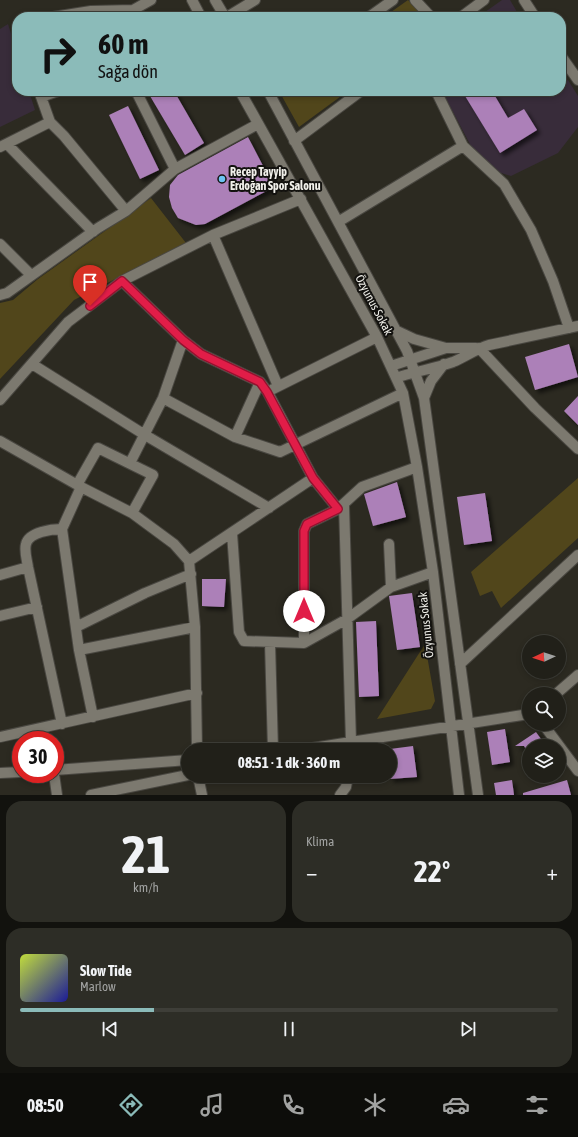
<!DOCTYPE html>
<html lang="tr">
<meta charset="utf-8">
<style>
body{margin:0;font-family:"Asap Condensed",sans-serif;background:#2d2d26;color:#f1f3f6;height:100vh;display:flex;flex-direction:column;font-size:15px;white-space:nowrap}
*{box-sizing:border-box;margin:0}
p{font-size:13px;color:#a2a3a2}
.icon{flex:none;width:22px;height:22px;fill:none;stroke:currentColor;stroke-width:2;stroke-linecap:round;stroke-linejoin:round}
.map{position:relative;height:795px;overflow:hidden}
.drawer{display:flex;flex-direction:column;gap:6px;padding:6px;background:#12120e;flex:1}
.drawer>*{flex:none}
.hud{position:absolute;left:12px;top:12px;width:554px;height:84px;border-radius:16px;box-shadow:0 2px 6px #0003,0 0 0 1px #3e3e38;background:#8bbbb9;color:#111;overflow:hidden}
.needle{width:26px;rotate:266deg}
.tools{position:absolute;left:522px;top:635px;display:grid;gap:8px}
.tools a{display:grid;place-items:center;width:44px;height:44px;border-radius:50%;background:#212019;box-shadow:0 2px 6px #0003,0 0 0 1px #3e3e38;font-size:20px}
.speed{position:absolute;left:12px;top:731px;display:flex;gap:8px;font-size:20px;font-weight:700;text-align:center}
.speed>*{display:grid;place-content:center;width:52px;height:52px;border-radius:50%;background:#212019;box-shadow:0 2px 6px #0003,0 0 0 1px #3e3e38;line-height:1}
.speed .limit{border:6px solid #d22;background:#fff;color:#111}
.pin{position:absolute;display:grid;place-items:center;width:34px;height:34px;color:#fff;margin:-41px -17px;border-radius:50% 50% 50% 0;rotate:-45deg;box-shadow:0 0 4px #0007}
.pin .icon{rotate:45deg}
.me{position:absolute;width:44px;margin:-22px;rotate:0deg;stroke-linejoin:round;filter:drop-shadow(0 0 3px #0008)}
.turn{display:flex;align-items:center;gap:14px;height:84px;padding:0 20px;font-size:18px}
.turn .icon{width:52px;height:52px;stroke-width:2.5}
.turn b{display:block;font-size:28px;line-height:34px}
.big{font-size:30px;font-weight:700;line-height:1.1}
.drawer .tile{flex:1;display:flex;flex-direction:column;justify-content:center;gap:6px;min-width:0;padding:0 14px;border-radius:16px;background:#2d2d26}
.drawer .dial{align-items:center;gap:0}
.dial b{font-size:52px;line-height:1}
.song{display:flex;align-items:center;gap:12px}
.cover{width:48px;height:48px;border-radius:6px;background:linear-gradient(135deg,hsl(70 70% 55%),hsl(240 70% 35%))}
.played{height:4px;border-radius:2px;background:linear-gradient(90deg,#8bbbb9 25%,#3e3e38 25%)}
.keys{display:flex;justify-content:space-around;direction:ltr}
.heat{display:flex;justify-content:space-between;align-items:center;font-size:22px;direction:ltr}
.drawer .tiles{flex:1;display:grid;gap:6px;grid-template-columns:1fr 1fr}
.tile:last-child{grid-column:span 2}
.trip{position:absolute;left:181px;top:743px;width:216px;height:40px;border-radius:20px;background:#212019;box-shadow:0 2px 6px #0003,0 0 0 1px #3e3e38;font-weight:700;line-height:40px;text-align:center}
.menu{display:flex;height:64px;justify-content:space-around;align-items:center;background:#0d0d0a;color:#a2a3a2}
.menu .icon{width:28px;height:28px}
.menu .active{color:#8bbbb9}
.menu b{font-size:18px;color:#f1f3f6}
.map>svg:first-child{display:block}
.education{fill:#382c3a}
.green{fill:#51461b}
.building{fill:#ac80b8;filter:url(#shadow)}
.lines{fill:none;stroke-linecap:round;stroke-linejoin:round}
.minor-casing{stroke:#494741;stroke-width:12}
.minor{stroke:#7c796f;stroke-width:10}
.route-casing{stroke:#92132f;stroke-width:10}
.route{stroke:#e11d48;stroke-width:7}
.poi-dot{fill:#6bc3f2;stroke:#13120f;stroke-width:1.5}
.labels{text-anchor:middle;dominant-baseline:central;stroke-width:4;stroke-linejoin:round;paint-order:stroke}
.poi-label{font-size:12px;font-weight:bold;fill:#f1f0ea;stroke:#13120f;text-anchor:start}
.street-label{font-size:12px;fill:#f1f0ea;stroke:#13120f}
</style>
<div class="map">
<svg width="578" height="795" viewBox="0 0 578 795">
<defs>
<filter id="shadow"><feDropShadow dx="3.5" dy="3.5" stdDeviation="2" flood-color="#0009"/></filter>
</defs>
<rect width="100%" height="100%" fill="#2c2a21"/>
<!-- education -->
<path class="education" d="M502,0H510L520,17H478Z
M8,24L17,53V91H29L35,110L0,127V29Z
M568,80L578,96V127L558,153L511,176L501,173L473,150L442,91H561V83Z"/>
<!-- green -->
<path class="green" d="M408,0L424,17H384Z
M279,91H348L299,127Z
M151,198L186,243L74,300L0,379V303L13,300L38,279Z
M578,478V538L501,608L492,591L480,596L471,572Z
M425,644L435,701L431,709L377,719Z"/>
<!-- building -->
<path class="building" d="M158,91H174L204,143L185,155L150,96Z
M462,91H492L508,118L524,109L537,130L500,153Z
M128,106L159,170L140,179L109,115Z
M248,137L274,187L205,224L196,225L178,218L172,208L169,197L170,185L178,175Z
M569,344L578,377L535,390L525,357Z
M578,396V425L564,411Z
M397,482L406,517L373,526L364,494Z
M485,493L492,541L464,545L457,497Z
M202,579H226L224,607L202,606Z
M412,593L420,647L397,650L389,596Z
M376,621L379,696L359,697L356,622Z
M505,729L510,762L492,765L487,732Z
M536,732L546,746H529V754L524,746H515Z
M413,746L417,777L390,779V749Z
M512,780L514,795H496L494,783Z
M567,780L571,795H523V793Z"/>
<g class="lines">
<!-- minor casing -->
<g class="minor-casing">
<path id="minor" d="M192,0L201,17
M215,0L225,17
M415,0L431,17
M524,0L535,17
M53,17L91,11L133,10L151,0
M227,17L255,0
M369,17L393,0
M461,17L484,0
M561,56L578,80
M39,91L50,122L64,136L126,211
M240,91L377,337L403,393L417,467L433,572L459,795
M268,91L407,351L424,398L478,795
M436,91L463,146L504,184L531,230L553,281L569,328
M137,93L175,169
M41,97L58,91
M294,141L361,91
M7,144L93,232
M0,147L50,122
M338,222L463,146
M213,235L278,386
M0,244L31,275
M122,281L183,340L201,354L260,382L267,391L313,478
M0,295L7,293L98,228L126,211L175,169L258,124
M395,330L414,339L446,348
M479,348L535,408L578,449
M32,364L145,435L269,508
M391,366L446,348H476
M396,378C415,371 434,369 453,362C465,357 476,349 489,345L578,326
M273,389L377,337
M163,398L235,437L280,452L403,393
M424,398L431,381L444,364
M0,400L68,322L122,281L213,235L301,199
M235,437L260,382
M0,441L81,487L132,513L174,544L189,561L195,627L197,750
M130,463L163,398L183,340
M77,485L98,448L153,475L132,513
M81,487L62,529L79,650L93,717
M232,533L239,632L244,641L304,643L347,619L391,587L433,572
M389,544L391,587
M189,561L313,478L338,509
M0,575L28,567
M0,616L37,607
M76,627L145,593L191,574
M270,643L273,750
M304,643V531L307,524L338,509L362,487L417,467
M79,650L195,627
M460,664L578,555
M556,694L578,675
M62,724L28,567C27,560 24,551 26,544C29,532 52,529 62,529
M543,724L578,771
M0,737L197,693
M300,750L351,742L344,505
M350,750L351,742L529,714
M55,770L188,760
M0,773L21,772
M54,774L57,795
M198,776L202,795
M91,795L188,775
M340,795L346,787L348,776"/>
</g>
<!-- minor -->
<use href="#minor" class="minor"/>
</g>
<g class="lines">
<!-- route casing -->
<g class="route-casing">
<path id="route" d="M90,306L122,281L183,340L201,354L260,382L267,392L313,478L338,509L307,524L304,531V611"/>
</g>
<!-- route -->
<use href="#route" class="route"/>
</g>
<!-- markers -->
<circle class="poi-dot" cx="222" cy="179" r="4"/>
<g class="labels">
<!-- poi labels -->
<g class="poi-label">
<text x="230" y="172">Recep Tayyip<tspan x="230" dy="14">Erdoğan Spor Salonu</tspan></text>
</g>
<!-- street labels -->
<g class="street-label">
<text transform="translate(374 305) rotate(62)">Özyunus Sokak</text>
<text transform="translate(426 625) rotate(-96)">Özyunus Sokak</text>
</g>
</g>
</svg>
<div class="tools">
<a><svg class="needle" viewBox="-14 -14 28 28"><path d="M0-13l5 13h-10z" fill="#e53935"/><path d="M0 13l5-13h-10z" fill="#a2a3a2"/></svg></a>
<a><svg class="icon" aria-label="search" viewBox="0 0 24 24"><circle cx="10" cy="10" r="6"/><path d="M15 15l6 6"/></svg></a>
<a><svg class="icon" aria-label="layers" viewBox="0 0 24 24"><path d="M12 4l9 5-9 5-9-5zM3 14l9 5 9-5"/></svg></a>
</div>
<div class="speed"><div class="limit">30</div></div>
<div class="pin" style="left:90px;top:306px;background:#d93025"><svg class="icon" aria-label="arrive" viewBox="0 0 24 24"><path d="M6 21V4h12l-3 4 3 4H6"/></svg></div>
<svg class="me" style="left:304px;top:611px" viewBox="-20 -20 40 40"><circle r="19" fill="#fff"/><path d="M0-13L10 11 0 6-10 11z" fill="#e11d48"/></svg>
<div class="trip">08:51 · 1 dk · 360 m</div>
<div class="hud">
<div class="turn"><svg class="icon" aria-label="right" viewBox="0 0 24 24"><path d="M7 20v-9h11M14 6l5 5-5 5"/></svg><div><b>60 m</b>Sağa dön</div></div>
</div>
</div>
<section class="drawer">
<div class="tiles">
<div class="tile dial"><b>21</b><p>km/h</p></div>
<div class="tile"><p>Klima</p>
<div class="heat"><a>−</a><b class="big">22°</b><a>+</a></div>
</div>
<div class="tile">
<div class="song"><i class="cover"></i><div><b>Slow Tide</b><p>Marlow</p></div></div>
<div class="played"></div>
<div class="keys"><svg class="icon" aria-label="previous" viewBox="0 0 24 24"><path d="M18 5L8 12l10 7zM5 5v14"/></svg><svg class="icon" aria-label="pause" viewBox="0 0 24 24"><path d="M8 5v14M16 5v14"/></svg><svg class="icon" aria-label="next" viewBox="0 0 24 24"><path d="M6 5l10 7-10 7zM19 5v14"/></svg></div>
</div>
</div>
</section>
<nav class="menu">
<b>08:50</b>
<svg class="icon active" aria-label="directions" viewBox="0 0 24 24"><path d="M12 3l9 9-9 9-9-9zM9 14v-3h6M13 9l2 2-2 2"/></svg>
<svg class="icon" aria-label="music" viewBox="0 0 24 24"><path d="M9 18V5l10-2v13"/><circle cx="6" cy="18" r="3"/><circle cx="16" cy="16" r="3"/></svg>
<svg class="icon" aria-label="phone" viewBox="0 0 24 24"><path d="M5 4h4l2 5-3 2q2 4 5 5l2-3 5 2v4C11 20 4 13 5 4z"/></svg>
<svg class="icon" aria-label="climate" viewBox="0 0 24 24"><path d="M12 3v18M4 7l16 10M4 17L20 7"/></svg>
<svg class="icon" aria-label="car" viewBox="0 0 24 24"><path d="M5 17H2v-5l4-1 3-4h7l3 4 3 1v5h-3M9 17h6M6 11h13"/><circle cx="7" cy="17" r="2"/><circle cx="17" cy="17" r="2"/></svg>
<svg class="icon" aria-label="filters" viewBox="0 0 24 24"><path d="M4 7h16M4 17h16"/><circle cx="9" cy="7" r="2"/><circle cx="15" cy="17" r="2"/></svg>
</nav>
